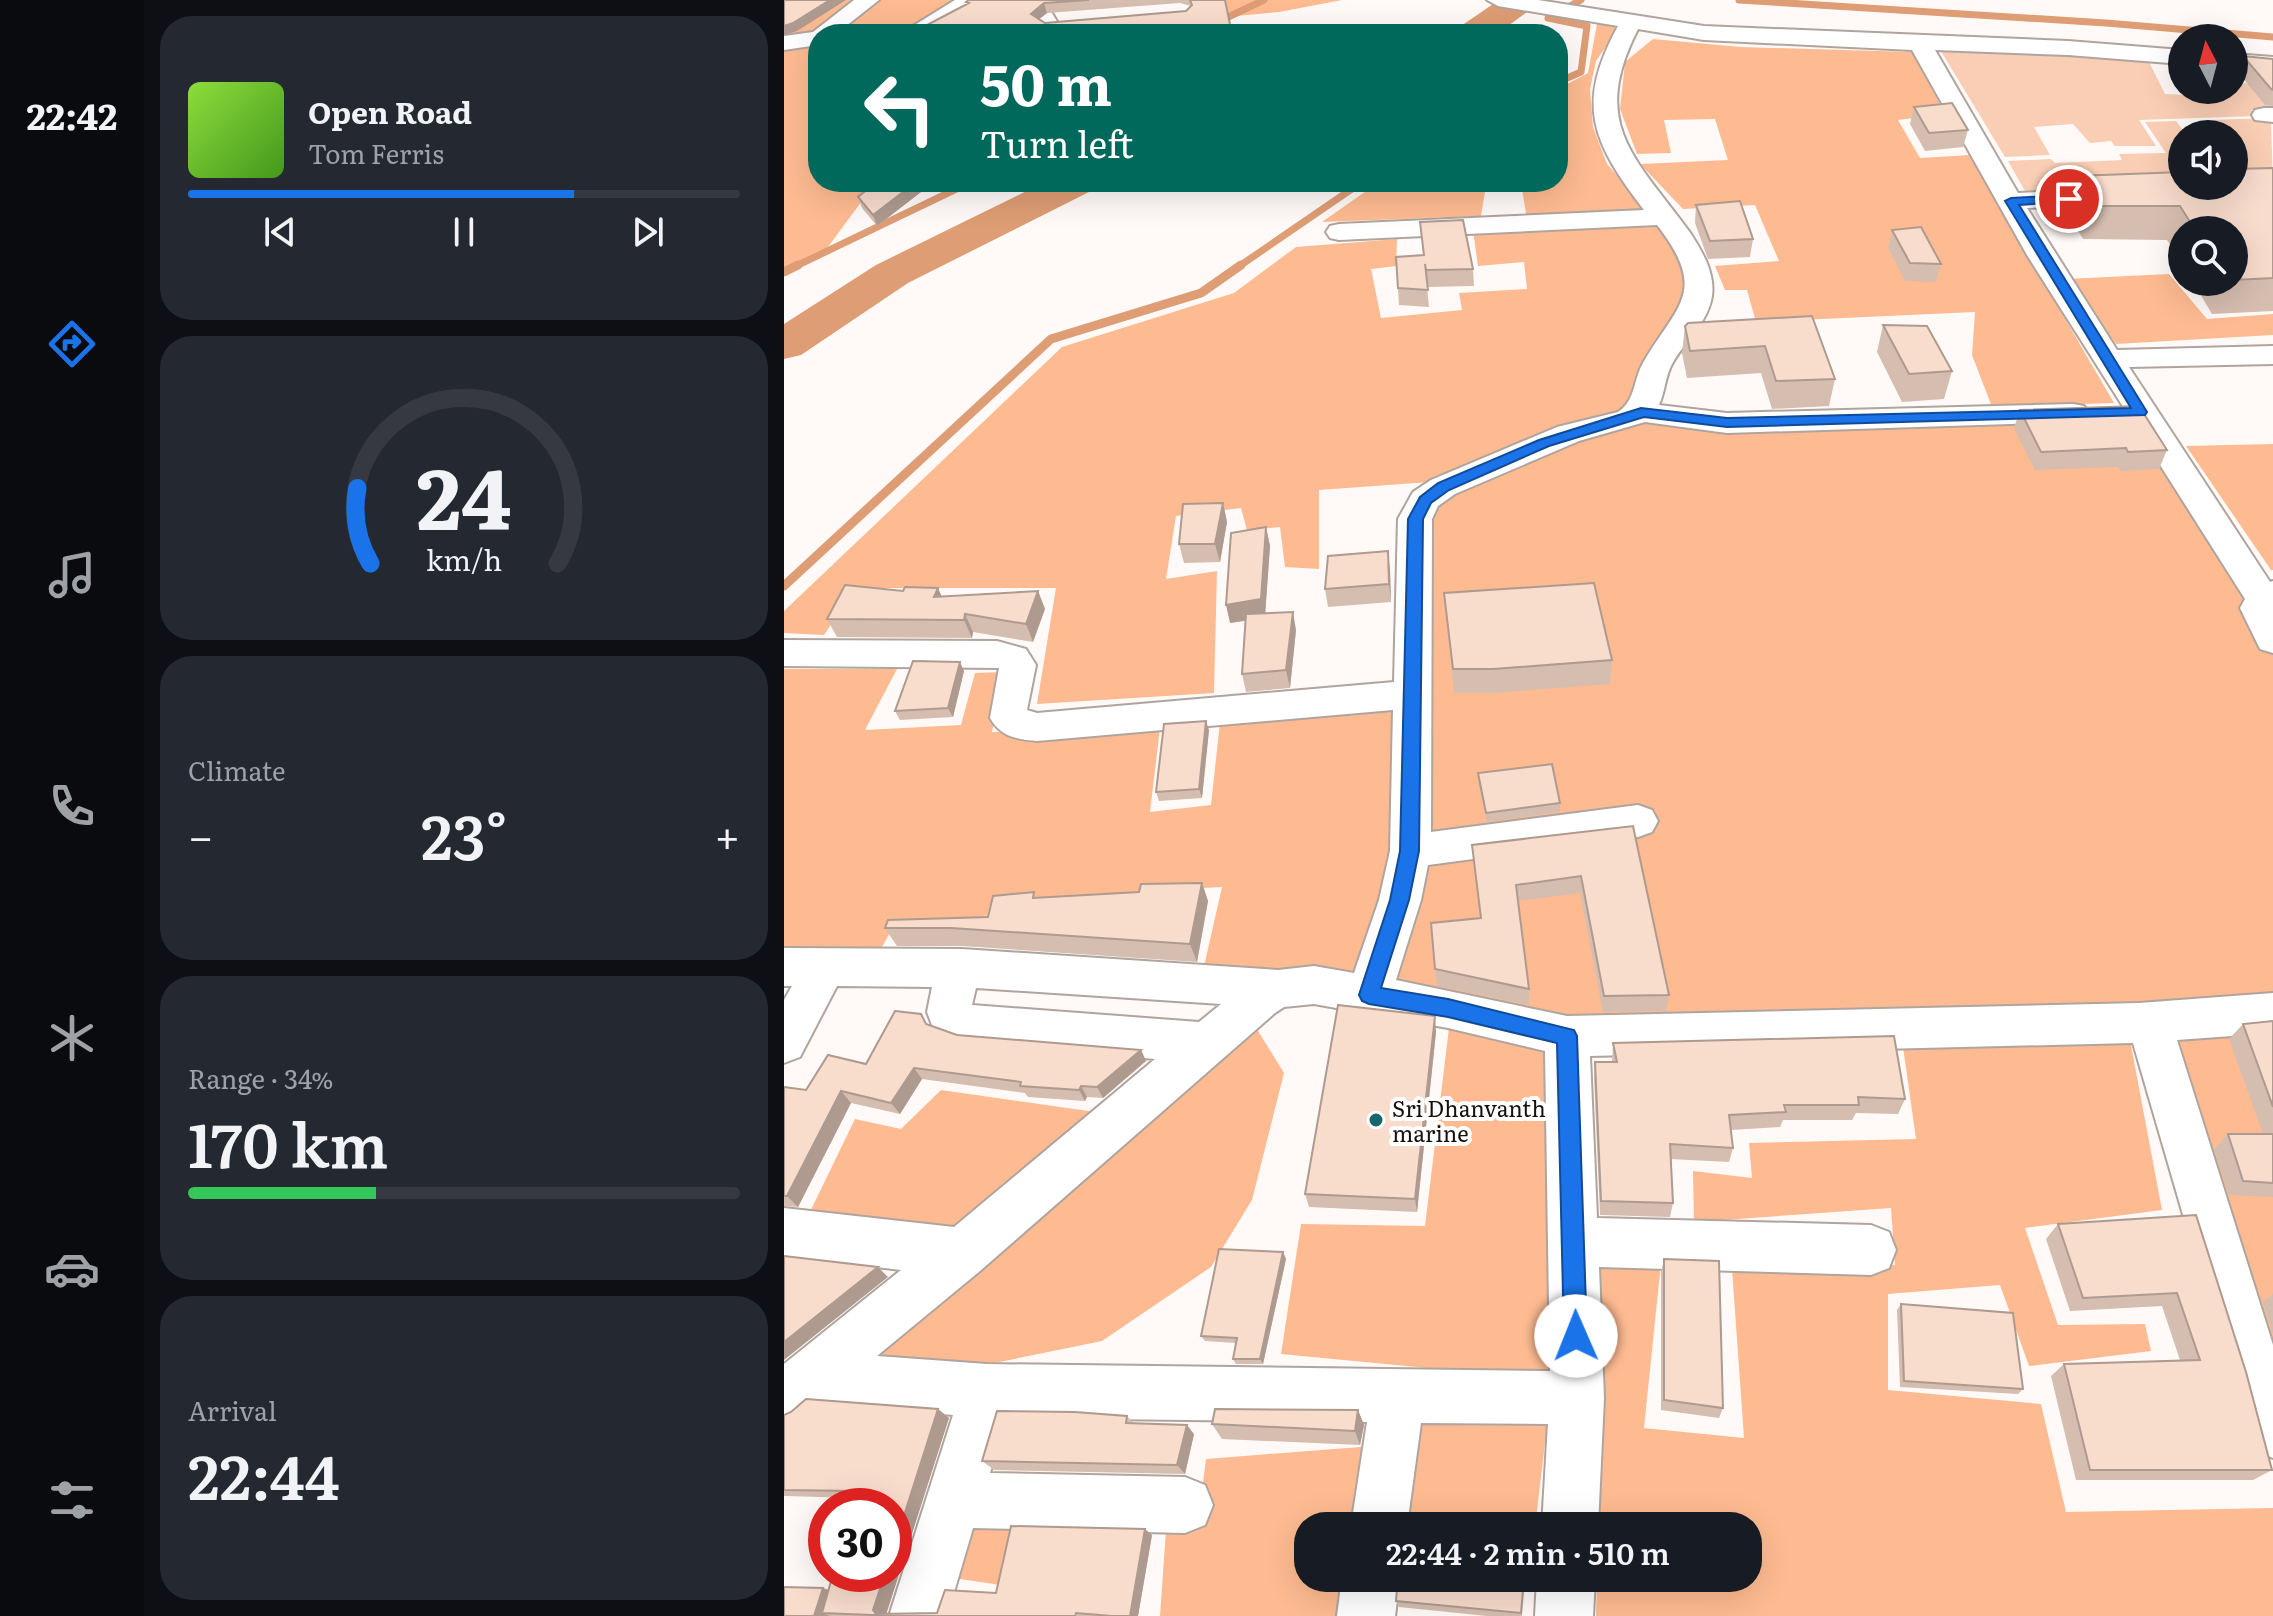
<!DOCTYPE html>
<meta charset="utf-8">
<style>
body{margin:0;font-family:Literata,serif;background:#242831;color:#f1f3f6;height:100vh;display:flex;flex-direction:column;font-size:30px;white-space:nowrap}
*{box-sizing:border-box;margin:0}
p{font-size:26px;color:#9ea1a6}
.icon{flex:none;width:44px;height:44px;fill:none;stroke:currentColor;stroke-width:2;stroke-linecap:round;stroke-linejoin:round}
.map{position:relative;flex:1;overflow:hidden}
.details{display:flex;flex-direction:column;gap:16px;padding:16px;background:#0d0f14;width:640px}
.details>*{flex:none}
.guide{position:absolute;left:24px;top:24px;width:760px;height:168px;border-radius:32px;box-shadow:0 8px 32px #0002;background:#00695c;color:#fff;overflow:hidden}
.needle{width:52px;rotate:354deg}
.fabs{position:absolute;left:1384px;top:24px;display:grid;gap:16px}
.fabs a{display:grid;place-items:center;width:80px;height:80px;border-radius:50%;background:#171b24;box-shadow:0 8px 32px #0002;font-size:40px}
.speed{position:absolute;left:24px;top:1488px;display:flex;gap:16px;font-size:40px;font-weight:700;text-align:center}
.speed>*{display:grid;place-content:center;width:104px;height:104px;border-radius:50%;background:#171b24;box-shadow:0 8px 32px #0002;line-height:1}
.speed .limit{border:12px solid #d22;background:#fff;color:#111}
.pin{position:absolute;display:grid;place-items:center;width:68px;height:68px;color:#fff;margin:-34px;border:4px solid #fff;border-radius:50%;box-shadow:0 2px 8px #0007}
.me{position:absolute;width:88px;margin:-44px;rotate:359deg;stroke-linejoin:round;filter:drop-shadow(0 0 6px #0008)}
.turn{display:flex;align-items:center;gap:28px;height:168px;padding:0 40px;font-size:36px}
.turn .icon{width:104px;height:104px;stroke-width:2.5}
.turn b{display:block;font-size:56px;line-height:68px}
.big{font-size:60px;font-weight:600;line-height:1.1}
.details .widget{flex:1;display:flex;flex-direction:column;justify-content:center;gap:12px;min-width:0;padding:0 28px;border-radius:32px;background:#242831}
.details .dial{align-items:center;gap:0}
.dial svg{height:208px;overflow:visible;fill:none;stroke:#363941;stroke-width:7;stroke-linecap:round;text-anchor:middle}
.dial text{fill:#f1f3f6;stroke:none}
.song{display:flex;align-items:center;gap:24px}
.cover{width:96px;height:96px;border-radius:12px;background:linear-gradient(135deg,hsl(90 70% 55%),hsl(100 70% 35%))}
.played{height:8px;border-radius:4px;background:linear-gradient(90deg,#1a73e8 70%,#363941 70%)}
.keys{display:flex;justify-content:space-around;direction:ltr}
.heat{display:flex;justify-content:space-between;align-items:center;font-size:44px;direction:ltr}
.charge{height:12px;border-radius:6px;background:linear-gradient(90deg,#34c759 34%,#363941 0)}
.trip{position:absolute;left:510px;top:1512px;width:468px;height:80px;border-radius:32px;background:#171b24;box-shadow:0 8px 32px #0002;font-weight:600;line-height:80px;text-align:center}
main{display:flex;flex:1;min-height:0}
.tabs{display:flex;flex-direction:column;width:144px;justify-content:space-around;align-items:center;background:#090b0e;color:#9ea1a6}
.tabs .icon{width:56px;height:56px}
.tabs .on{color:#1a73e8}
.tabs b{font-size:36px;color:#f1f3f6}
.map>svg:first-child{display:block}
.green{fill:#f9ceb4}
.forest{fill:#febb91}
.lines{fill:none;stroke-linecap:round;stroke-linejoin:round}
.stream-far1{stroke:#de9d74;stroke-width:7}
.stream{stroke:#de9d74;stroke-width:9}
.river{fill:#de9d74;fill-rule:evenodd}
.minor-casing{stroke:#b0a49e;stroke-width:4}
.minor{fill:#fff;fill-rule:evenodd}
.wall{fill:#d5bdaf;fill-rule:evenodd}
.shaded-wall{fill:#ae9a8f}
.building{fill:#f8dccc;stroke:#ae9a8f;stroke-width:2}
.route{fill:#1a73e8;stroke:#114b97;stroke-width:2}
.poi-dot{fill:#19666d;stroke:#fff;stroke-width:3}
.labels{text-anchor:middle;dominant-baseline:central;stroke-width:8;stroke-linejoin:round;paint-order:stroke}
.poi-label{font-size:22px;fill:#15110f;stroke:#fff;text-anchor:start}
</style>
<main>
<nav class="tabs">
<b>22:42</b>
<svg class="icon on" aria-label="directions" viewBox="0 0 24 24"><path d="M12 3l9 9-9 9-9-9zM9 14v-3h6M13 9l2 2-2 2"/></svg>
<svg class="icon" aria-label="music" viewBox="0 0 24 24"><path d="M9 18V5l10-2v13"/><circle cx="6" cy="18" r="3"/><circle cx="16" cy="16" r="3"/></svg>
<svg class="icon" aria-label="phone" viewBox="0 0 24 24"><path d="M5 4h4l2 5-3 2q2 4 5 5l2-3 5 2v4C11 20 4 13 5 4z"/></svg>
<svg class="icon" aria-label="climate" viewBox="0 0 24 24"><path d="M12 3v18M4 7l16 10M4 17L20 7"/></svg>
<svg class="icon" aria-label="car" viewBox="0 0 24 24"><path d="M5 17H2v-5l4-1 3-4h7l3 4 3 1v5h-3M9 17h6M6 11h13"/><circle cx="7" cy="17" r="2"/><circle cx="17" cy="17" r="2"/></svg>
<svg class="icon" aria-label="filters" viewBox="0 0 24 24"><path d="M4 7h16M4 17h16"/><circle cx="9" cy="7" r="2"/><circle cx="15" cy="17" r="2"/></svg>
</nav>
<section class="details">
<div class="widget">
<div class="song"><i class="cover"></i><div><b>Open Road</b><p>Tom Ferris</p></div></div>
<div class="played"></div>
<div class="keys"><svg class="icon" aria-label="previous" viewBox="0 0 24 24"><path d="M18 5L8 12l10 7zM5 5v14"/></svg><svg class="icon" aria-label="pause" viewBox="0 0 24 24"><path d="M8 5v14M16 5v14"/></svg><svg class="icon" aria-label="next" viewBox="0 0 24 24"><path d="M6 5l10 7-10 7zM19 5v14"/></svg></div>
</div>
<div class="widget dial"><svg viewBox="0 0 100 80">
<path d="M14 69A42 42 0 1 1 86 69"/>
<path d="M14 69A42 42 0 0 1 9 40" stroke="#1a73e8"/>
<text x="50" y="56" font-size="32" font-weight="700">24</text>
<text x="50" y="72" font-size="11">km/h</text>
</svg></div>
<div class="widget"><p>Climate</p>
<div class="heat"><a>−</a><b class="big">23°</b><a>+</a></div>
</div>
<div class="widget"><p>Range · 34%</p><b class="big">170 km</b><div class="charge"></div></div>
<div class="widget"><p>Arrival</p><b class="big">22:44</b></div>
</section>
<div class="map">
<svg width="1489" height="1616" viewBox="0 0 1489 1616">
<rect width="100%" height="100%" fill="#fffaf7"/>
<!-- green -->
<path class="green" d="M1155,48L1364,60L1381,94L1447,97L1445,90H1450V82L1489,86V109L1467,110L1471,116L1355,120L1372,146H1331L1327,141L1306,143L1289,124L1250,127L1266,155L1221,157Z
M1487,118L1489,186L1245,198L1224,161L1267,159L1271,163L1338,160L1335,154L1382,153L1361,122L1392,121L1402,134H1398V186H1450V134H1437L1426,120Z"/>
<!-- forest -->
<path class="forest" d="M0,0H184L130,34H34V182H92L41,251L0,272Z
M437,0H558L495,12L430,18Z
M813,24L837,25L812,61L806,89L809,127L823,164L866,212L743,219L738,190L701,192L697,216L538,222L595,182H774V89L804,73Z
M869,39L957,47L1129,52L1161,114L1114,120L1136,158L1186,155L1330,403L1208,407L1188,355L1191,312L972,322L963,290H941L931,266L995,261L971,205L899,209L856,164L944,160L931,119L880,120L887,153L853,154L836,109L841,62Z
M872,221L908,277L901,302L848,408L646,482L535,490V569L501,567L496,527L463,530L457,508L392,516L382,579L433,571L430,693L253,704L272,588H71L40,635L0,633V611L278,347L450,293L512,247L613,239L612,266L587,269L597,318L678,310L675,293L743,289L740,262L694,266L689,231Z
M1385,274L1423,319L1489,314V335L1332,344L1283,279Z
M1356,412L1489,640V1010L783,1036L585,995L626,851L631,519L691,473L845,419Z
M1489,444V570H1487L1402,446Z
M0,669H113L81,730L177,725L191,673L220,672L208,732L376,728L366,812L427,805L436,722L616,707L614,860L573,976L503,971H419L438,887L357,891L351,916L326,900L206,905L201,925L111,924L95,952L0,954Z
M466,1018L500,1073L468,1200L427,1267L318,1341L196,1366L69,1357Z
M1489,1022V1387L1454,1284L1394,1039Z
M665,1028L769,1045L779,1381L497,1354L517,1224L641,1226Z
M1346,1040L1378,1210L1241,1228L1274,1325L1361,1324L1367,1351L1245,1366L1216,1285L1104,1294V1390L1257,1404L1282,1512L1489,1508V1616H812L813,1578H964V1526H815L819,1394L810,1258L877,1263L860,1428L960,1438L948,1269L1111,1265L1107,1208L910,1222L909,1171L968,1178L965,1143L1132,1139L1119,1047Z
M157,1090L326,1114L176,1234L23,1218L71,1119L117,1129Z
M626,1408L765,1409L752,1519L611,1513Z
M589,1446L576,1526H524V1578H567L561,1616H376L382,1530H413L422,1459Z
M178,1515L231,1516L216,1585L156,1576Z"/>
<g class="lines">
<!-- stream-far1 -->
<path class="stream-far1" d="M955,0L1322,23L1489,37
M421,34L440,19L480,0
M774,82L797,72L803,26L764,18L797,0
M10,267L187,182
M454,267L578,182"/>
<!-- stream -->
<path class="stream" d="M0,272L14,265
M0,586L267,339L417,293L457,265"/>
<!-- river -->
<path class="river" d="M715,0H755L750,7L713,34H672L677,26Z
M261,182H313L307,191L124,283L17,355L0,359V324L92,265Z"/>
<!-- minor casing -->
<g class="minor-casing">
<path id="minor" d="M70,0H95L52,34H34V45L0,50V36L29,32Z
M171,0H198L143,34H116Z
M238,0H260L274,23L264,34H241L251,22Z
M703,0H754L920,26L1284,41L1398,50V64L1284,55L1151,50L1234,193L1339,188L1348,191L1352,196L1348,201L1339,204L1243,208L1333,350L1489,346V364L1345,367L1486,582L1489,581V653L1476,649L1456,608L1461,599L1243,255L1128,50L920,40L854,29C804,126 853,159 907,234C919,253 931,273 928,296C924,323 900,342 888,364C881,377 881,392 875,405L943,413L1289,404L1300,406L1304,413L1300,420L1289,422L943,433L861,422L795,441L671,494L654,506L648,519L647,832L854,805L868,810L874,821L868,832L854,837L644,865L637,900L612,980L783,1016L1355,1003L1489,993V1033L1393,1040L1489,1345V1458L1470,1450L1462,1431L1349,1043L806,1056L813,1218L1087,1225L1105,1232L1112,1250L1105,1268L1087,1275L815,1267L820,1398L814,1526H758L764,1424L637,1423L623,1526H567L583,1422L222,1418L206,1473L401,1477L421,1485L429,1505L421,1525L401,1533L189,1528L163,1616H105L169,1415L34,1404L19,1417L0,1425V1364L117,1270L0,1256V1208L170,1227L371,1059L181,1044L151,1033L143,1012L148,987L53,986L16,1057L0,1063V1000L8,986H0V948L178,949L494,970L530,966L570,973L595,900L606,851L609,710L253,741C232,739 217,737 206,718L215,668L0,666V640L213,641L242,649L252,665L243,710L253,713L610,682L614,519L629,492L647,480L773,427L834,412C852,400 849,380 859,363C892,305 926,293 873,225L555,240L546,238L542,232L546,226L555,224L860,210C808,142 791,105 834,26L714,6ZM192,988L437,1004L415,1022L188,1005ZM530,1004L664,1028L761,1051L766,1371L203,1364L93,1356L196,1271L491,1013L500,1007Z
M1450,54L1489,57V71L1450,68Z
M1480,108H1489V122L1471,120L1468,115L1471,110Z
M558,1578H616L611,1616H553Z
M753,1578H811L809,1616H751Z"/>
</g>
<!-- minor -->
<use href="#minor" class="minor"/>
</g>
<!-- wall -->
<path class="wall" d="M185,0H441L448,34H126L183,4L182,2ZM396,3L407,6L402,11L261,23L255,19L263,13Z
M1459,56L1489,59V106L1481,105L1453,71Z
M1130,107L1184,130L1179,147L1141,151L1126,124Z
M1489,168V311L1428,314L1409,282H1450V230H1398V264L1383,240L1299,239L1281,209L1292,176Z
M92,182H150L93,226L78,208L74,197Z
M912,205L969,239L966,257L924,259L911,223Z
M636,222L689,269L690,286L643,287L645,307L615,305L612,257L639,255Z
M1108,230L1157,264L1152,282L1121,281L1104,248Z
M1028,316L1051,379L1045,406L988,409L977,373L903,378L898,353L901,326Z
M1099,325L1168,371L1160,399L1118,402L1093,352Z
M1236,410L1383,450L1375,469L1336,471L1334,467L1251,470L1230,428Z
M439,503L443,522L436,562L400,563L395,544Z
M482,527L486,546L481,613L512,630L506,688L462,692L458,674L461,621L446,623Z
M606,570L607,602L544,607L541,589Z
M254,591L261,609L249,642L189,632L188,638L53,637L43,619L158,596Z
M660,593L828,660L826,684L709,693H670Z
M180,671L169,717L116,720L111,711Z
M425,730L418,798L375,801L372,792Z
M694,773L776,803V812L703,822L694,782Z
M849,826L885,995L882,1011L819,1012L796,893L734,901L745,989V1005L653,986L647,923L696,918L688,845Z
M418,883L424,901L413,962L178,946H113L101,928L204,917L252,898L355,892Z
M1489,1021V1197L1445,1195L1430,1149L1444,1134H1479L1445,1039L1459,1024Z
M144,1025L173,1035L357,1050L362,1061L319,1098L303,1097L301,1101L244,1097L241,1093L138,1079L116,1114L67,1103L14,1207L0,1206V1087L22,1090L82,1064Z
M652,1032L633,1212L525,1207L521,1194Z
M829,1043L1121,1099L1114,1114L1072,1113L1068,1120H999L996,1127L947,1130L949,1148L945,1162L886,1159L889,1203L886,1217L816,1215L810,1078L811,1062H828Z
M1412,1215L1488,1470L1469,1480H1292L1267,1376L1280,1364L1396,1360L1378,1306L1286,1311L1262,1239L1274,1224Z
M499,1252L502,1259L479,1364H452L449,1359L452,1343L421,1341L417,1336Z
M880,1259L939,1408L935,1418L877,1410V1272Z
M1489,1294V1335L1479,1302Z
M1117,1304L1239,1389L1234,1394L1116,1387L1113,1310Z
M154,1409L165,1418L102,1614L153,1613L212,1593L368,1535L354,1616H0L45,1590L71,1498L0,1496V1415Z
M574,1410L580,1425L576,1445L438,1439L428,1424Z
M343,1416L350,1423L410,1434L401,1474L210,1470L198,1461Z
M614,1578H741L738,1616H703L615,1607L612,1601Z"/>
<!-- shaded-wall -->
<path class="shaded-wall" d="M46,0H62L13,31L0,35V26Z
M260,3L263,13L249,24L247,14Z
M132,182H150L93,226L89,215Z
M439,503L443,522L436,562L431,544Z
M482,527L486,546L481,617L446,623L442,605Z
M604,551L606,570L607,602L605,584Z
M154,588L162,606L150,597Z
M254,591L261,609L249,642L242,624Z
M509,612L512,630L506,688L502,670Z
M181,614L189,632L188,638L180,620Z
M176,662L180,671L169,717L164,708Z
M422,721L425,730L418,798L415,789Z
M418,883L424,901L413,962L406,944Z
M651,1016L652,1032L633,1212L631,1199Z
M357,1050L362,1061L319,1098L313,1087Z
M130,1068L138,1079L116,1114L107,1103Z
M297,1086L303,1097L301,1101L295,1090Z
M57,1091L67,1103L14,1207L3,1196Z
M499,1252L502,1259L479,1364L476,1359Z
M94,1267L104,1277L0,1360V1342Z
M154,1409L165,1418L102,1615L92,1614L89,1610L101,1574H110V1547Z
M574,1410L580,1425L576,1445L571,1431Z
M403,1425L410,1434L401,1474L393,1465Z
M361,1529L368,1535L354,1616H346Z
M39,1588L53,1593L38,1613L46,1616H30Z"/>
<!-- building -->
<path class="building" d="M0,0H46L9,23L0,26Z
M185,0H305L260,3L247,14L261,23L402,11L408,5L406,0H441L448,34H126L185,3L182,2Z
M1459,56L1489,59V90L1487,89Z
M1168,103L1184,130L1145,133L1130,107Z
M1489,168V278L1450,280V230H1411L1396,206H1310L1292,176L1398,172V186H1450V169Z
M92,182H132L89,215L74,197Z
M956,201L969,239L926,241L912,205Z
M679,220L689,269L642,270L641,264L644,290L614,288L612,257L640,255L636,222Z
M1137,227L1157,264L1126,263L1108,230Z
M1028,316L1051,379L992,381L981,346L906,351L901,326L904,323Z
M1099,325L1143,326L1168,371L1125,374Z
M1355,406L1383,450L1344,452L1342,448L1257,452L1236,410Z
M439,503L431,544H395L399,504Z
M482,527L477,599L442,605L447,533Z
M604,551L605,584L541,589L544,556Z
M810,583L828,660L709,669H669L660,593Z
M61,585L119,591L121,587L154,588L150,597L254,591L242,624L181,614L180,620L43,619Z
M509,612L502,670L458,674L462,614Z
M129,661L176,662L164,708L111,711Z
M422,721L415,789L372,792L380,724Z
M768,764L776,803L702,813L694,773Z
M849,826L885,995L820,996L797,876L732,885L745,989L651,969L647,923L697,918L688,845Z
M418,883L406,944L167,928H101L104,920L204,917L209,896L250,892L249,898L355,892L357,884Z
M554,1005L651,1016L631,1199L521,1194Z
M111,1011L137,1014L142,1024L173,1035L357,1050L313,1087L297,1086L295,1090L236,1086L237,1082L130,1068L107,1103L57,1091L3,1196H0V1087L22,1090L44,1055L82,1064Z
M1489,1021V1107L1459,1024Z
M1110,1036L1121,1099L1074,1097L1075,1105H1000L1002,1112L945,1115L949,1148L886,1144L889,1203L817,1201L811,1062H833L829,1043Z
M1444,1134H1489V1183L1459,1181Z
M1412,1215L1462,1372L1488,1470H1306L1280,1364L1416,1360L1393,1293L1299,1298L1274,1224Z
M435,1249L499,1252L476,1359H449L453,1338L417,1336Z
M0,1256L94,1267L0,1342Z
M880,1259L935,1261L939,1408L880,1400Z
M1117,1304L1229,1313L1239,1389L1120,1381Z
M22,1399L154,1409L110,1547V1506H67L73,1491L0,1490V1415L7,1412Z
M431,1409L574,1410L571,1431L428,1424Z
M213,1411L291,1412L343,1416L342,1423L403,1425L393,1465L198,1461Z
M601,1521L651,1526H600Z
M227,1526L361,1529L346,1616H328L292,1613L291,1616H113L38,1613L49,1574H101L89,1610L92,1614L153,1613L161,1590L212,1593Z
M614,1578H740L737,1613L612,1601Z
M0,1587L39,1588L30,1616H0Z"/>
<!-- route -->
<path class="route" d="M1285,195L1290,196V201L1235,205L1363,412L1361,415L943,427L860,417L765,446L665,490L647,503L639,519L635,851L625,900L597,988L664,999L790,1030L793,1036L803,1336L800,1344L792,1347L783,1344L780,1336L773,1043L664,1017L585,1004L578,1001L575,995L606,900L616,851L624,519L636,497L654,483L755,440L857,408L943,418L1347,408L1221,201L1227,198Z"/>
<!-- markers -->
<circle class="poi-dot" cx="592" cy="1120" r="8"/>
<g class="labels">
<!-- poi labels -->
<g class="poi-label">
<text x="608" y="1107">Sri Dhanvanth<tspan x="608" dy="25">marine</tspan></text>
</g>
</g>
</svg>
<div class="fabs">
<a><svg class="needle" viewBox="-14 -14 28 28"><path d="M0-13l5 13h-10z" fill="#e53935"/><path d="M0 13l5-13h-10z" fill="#9ea1a6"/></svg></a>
<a><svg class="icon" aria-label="sound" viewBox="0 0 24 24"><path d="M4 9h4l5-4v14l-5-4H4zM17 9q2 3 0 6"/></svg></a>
<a><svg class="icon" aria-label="search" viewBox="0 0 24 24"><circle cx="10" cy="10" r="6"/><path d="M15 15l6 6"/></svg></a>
</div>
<div class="speed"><div class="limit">30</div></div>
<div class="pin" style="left:1285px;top:199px;background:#d93025"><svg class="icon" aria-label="arrive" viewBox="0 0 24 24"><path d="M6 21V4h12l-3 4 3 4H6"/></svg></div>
<svg class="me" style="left:792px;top:1336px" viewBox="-20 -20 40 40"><circle r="19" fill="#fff"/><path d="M0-13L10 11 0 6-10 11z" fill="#1a73e8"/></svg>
<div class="trip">22:44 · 2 min · 510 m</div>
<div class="guide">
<div class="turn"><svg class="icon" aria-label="left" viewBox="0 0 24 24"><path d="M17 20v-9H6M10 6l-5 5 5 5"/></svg><div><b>50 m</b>Turn left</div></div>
</div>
</div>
</main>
